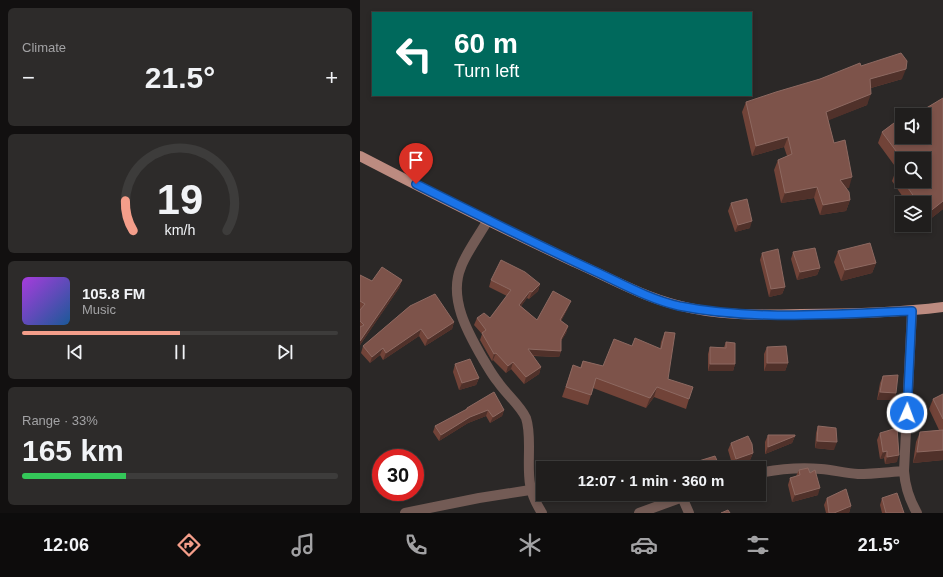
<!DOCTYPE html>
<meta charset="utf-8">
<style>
body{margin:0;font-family:Helvetica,sans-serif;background:#2d2b2a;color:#f1f3f6;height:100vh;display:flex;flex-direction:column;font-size:15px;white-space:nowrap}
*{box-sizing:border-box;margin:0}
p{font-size:13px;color:#a2a2a4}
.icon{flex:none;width:22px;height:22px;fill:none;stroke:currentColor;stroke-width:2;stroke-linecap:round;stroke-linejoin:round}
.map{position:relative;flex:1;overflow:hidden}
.panel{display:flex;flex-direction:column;gap:8px;padding:8px;background:#121010;width:360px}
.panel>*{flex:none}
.banner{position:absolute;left:12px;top:12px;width:380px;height:84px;border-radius:0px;box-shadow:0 2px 6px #0003,0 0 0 1px #3d3c3b;background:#00695c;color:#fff;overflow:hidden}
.buttons{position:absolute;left:535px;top:108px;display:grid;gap:8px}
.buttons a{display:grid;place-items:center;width:36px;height:36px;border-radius:0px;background:#201e1d;box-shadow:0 2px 6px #0003,0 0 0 1px #3d3c3b;font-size:20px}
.speed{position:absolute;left:12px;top:449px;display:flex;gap:8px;font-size:20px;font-weight:700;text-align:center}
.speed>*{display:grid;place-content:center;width:52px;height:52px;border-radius:50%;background:#201e1d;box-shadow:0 2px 6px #0003,0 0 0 1px #3d3c3b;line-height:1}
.speed .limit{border:6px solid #d22;background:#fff;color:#111}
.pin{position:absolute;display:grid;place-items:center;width:34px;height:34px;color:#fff;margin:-41px -17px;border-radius:50% 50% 50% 0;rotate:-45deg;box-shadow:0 0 4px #0007}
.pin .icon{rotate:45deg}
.me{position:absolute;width:44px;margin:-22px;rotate:2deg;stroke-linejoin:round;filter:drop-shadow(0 0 3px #0008)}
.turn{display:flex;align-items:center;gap:14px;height:84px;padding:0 16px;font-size:18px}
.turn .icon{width:52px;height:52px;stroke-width:2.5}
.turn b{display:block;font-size:28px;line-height:34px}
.big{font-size:30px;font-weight:700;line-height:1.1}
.panel .card{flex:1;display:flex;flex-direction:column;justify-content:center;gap:6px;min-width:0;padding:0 14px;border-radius:6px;background:#2d2b2a}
.panel .dial{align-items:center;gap:0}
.dial svg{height:104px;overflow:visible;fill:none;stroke:#3d3c3b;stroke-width:7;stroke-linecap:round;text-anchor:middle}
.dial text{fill:#f1f3f6;stroke:none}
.song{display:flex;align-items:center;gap:12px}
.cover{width:48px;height:48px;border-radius:6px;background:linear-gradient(135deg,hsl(280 70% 55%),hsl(210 70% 35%))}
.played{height:4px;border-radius:2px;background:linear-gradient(90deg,#f49e8a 50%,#3d3c3b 50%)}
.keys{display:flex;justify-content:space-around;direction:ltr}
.heat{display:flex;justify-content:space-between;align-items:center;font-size:22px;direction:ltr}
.charge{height:6px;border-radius:3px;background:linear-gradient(90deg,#34c759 33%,#3d3c3b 0)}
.trip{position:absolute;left:176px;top:461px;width:230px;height:40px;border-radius:0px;background:#201e1d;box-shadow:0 2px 6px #0003,0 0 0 1px #3d3c3b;font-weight:700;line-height:40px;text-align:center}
.dock{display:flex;height:64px;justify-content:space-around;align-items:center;background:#0d0c0c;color:#a2a2a4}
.dock .icon{width:28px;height:28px}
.dock .active{color:#f49e8a}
.dock b{font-size:18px;color:#f1f3f6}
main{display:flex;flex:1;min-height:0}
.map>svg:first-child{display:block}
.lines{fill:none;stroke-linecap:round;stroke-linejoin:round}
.minor{stroke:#735b55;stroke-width:10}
.major{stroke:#bc8b80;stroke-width:10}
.wall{fill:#714338;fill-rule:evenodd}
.shaded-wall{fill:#50312a}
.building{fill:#7d534a;stroke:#8d6961}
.route-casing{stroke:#114b97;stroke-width:10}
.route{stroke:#1a73e8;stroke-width:7}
</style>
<main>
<section class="panel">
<div class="card"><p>Climate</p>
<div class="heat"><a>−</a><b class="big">21.5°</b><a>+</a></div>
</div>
<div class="card dial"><svg viewBox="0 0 100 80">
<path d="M14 69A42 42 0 1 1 86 69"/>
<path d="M14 69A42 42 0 0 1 8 46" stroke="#f49e8a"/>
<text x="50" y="56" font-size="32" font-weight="700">19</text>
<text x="50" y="72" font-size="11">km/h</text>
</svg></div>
<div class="card">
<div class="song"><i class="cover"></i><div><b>105.8 FM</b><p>Music</p></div></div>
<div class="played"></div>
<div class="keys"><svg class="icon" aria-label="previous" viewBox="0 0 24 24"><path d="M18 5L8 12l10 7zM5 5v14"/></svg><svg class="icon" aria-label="pause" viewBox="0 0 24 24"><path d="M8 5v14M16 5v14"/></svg><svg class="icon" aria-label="next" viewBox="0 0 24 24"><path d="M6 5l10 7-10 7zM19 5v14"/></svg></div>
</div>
<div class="card"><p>Range · 33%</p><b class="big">165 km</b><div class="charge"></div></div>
</section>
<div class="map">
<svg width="583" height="513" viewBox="0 0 583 513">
<rect width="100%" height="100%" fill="#2b2827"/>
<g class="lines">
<!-- minor -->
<path class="minor" d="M128,220C120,234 106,253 101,267C88,298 108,333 123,359C128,367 132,375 138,382C146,394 160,405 166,418C169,427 169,437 169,446C169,474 166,488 182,513
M552,311L544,471C545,487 549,499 557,513
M399,473C419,469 440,467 461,469C473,470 485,473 498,474C513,474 529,472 544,471
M322,497L329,513
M45,513L119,498L170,490
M279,513L331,494"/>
<!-- major -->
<path class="major" d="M0,156C71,193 142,228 214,262C248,277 281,296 317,305C357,316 399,315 441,314C488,314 536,313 583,307"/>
</g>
<!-- wall -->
<path class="wall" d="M501,66L542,79L511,88L507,105L468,120L474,143L489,188H486L490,200L486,211L460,215L454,198L421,203L414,170L418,160L427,156L424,147L392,156L382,112L386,102Z
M583,98V209L564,224V203H547L532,181L536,170L537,169L518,143L522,132L542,117V137H564V115H545L554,108L558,113ZM542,159H564V181H542Z
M371,203L390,228L375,232L368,211Z
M478,251L516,263L512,273L481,281L474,262Z
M433,252L460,268L457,275L437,280L431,259Z
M402,253L425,287L422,294L409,297L400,260Z
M0,275L12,281L42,280L39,288L0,345Z
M131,280L180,284L178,291L169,299L167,298L161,306L177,320L208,308L201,321L208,326L206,333L201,341V351L199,357L173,356L181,367L179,374L164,384L151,369L146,373L133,360L132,361L120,340L122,334L114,325L117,318H130L147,296L129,287Z
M50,306L94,322L92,329L65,346L59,336L23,360L20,355L10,363L1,353L3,346Z
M305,332L308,379L329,399L326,409L294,397L286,408L233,388L228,405L202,397L213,365L220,368L223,361L243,366L272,346L300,349L301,342Z
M366,342L375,364L373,371H348V354L350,347H364Z
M407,347L428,363L425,371H404V354Z
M95,364L119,378L116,385L99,390L93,372Z
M523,376L536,393L534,400H517L520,383Z
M583,394V460L553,463L556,442L560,432L579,430L569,409L573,399Z
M107,408L144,410L142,416L130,423L126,416L108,423L79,441L73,432L75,426L106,410Z
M458,426L474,450L455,448L456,433Z
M520,433L537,462L525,464L524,458L520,459L517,440Z
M408,435L435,436L432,443L405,454V442Z
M371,443L393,453L390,460L373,467L368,450Z
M439,470L458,495L432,502L428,485L430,478L436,476Z
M467,498L491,506L489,513H466L464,505Z
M522,498L544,513H522L520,505Z"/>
<!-- shaded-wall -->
<path class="shaded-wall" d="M546,69L542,79L507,89L510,79Z
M511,94L507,105L462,123L466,112Z
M428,137L424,147L392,156L396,146Z
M492,177L489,188L477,190L480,180Z
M457,187L454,198L421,203L425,193Z
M490,200L486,211L460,215L463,205Z
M583,201V209L564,224L568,213Z
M392,221L390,228L375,232L378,225Z
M516,263L512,273L481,281L485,270Z
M460,268L457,275L437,280L440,272Z
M42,280L39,288L0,345V341Z
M180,284L178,291L169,299L172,292Z
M425,287L422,294L409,297L411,289Z
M170,291L167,298L157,312L159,305Z
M211,301L208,308L197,327L200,320Z
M94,322L92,329L65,346L68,339Z
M208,326L206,333L198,346L201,339Z
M61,329L59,336L23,360L26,353Z
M23,348L20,355L10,363L12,357Z
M168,349L201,351L199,357L165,355Z
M136,353L133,360L132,361L134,354Z
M153,362L151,369L146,373L148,366Z
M407,363H428L425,371H404Z
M350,364H375L373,371H348Z
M181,367L179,374L164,384L166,377Z
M119,378L116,385L99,390L102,383Z
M297,387L294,397L286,408L290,398Z
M520,392L536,393L534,400H517Z
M128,410L126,416L108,423L79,441L81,435L110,417Z
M144,410L142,416L130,423L133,417Z
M435,436L432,443L405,454L408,447Z
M457,441L477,442L474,450L455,448Z
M583,450V460L553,463L557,452Z
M527,451L524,458L520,459L523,452Z
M393,453L390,460L373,467L376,459Z
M539,455L537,462L525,464L527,457Z
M359,465L358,468H353L354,467Z
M460,488L458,495L432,502L435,495Z
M491,506L489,513H474Z"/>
<!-- building -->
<path class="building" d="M541,53L547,61L546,69L510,79L511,94L466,112L474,143L485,140L492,177L480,180L489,192L490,200L463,205L457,187L425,193L418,160L432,154L428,137L396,146L386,102L416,92L460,79L500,63L501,66Z
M583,98V201L568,213L564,208V203H560L555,198L543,181H564V159H542L522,132L542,117V137H564V115H545L554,108L558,113Z
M542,165V179L536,170Z
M387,199L392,221L378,225L371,203Z
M510,243L516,263L485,270L478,251Z
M455,248L460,268L440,272L433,252Z
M418,249L425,287L411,289L402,253Z
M141,260L165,272L180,284L172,292L170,291L159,305L177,320L193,291L211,301L200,320L208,326L201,339V351L168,349L181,367L166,377L153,362L148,366L136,353L134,354L122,333L126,330L117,318L124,313L130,318L151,290L131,280Z
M22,267L42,280L0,341V327L4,325L0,321V310L5,304L0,301V275L12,281Z
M75,294L94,322L68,339L61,329L26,353L23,348L12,357L3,346L50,306Z
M305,332L315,333L308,379L333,387L329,399L297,387L290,398L236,378L231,395L206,387L213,365L221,368L223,361L243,366L254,339L272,346L275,338L301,349Z
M366,342L375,343V364H350V347L366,348Z
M426,346L428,363H407V347Z
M110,359L119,378L102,383L95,364Z
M538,375L536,393L520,392L523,376Z
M134,392L144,410L133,417L128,410L110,417L81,435L75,426L107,409V408Z
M583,394V419L573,399Z
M458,426L476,428L477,442L457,441Z
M537,428L539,455L527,457V451L523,452L520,433Z
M583,430V450L557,452L560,432Z
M408,435H435V436L408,447Z
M388,436L392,444L393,453L376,459L371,443Z
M355,456L359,465L354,467V468H329V464Z
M448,468L450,473L455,470L460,488L435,495L430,478L440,475L439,470Z
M486,489L491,506L474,513H469L467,498Z
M537,493L544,513H526L522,498Z
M368,510L370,513H361Z"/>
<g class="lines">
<!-- route casing -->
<g class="route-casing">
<path id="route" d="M56,184C114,213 172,242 230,269C259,282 288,299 319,306C395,321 475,314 552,311L547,413"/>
</g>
<!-- route -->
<use href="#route" class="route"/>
</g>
</svg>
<div class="buttons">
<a><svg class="icon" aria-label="sound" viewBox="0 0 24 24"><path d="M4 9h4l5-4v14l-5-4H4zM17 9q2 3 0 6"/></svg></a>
<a><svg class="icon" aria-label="search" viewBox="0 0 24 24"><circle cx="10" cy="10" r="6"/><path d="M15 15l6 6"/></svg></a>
<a><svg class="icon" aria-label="layers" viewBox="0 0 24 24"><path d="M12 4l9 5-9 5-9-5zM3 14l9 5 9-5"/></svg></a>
</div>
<div class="speed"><div class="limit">30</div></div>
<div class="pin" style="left:56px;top:184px;background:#d93025"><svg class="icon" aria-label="arrive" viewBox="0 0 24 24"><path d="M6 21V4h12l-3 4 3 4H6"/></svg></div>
<svg class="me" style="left:547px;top:413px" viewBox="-20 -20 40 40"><circle r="17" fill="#1a73e8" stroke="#fff" stroke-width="3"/><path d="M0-11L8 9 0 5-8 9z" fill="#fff"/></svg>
<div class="trip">12:07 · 1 min · 360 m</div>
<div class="banner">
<div class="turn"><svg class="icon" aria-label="left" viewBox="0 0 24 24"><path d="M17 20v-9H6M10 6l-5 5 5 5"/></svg><div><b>60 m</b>Turn left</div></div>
</div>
</div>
</main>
<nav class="dock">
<b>12:06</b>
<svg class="icon active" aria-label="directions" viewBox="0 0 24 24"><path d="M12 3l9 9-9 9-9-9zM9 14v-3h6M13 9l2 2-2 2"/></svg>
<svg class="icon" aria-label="music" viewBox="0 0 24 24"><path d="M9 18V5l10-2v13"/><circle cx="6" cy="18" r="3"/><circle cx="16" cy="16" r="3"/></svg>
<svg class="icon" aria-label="phone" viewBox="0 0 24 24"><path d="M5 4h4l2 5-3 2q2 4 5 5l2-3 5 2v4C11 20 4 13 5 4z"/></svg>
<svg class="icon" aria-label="climate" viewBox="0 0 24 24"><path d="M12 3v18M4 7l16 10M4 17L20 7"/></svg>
<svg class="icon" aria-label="car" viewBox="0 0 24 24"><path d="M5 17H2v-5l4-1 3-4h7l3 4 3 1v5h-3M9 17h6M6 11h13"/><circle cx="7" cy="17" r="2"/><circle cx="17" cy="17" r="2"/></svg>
<svg class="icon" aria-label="filters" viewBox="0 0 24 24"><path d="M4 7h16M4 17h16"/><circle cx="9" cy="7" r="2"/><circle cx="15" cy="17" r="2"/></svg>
<b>21.5°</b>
</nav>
